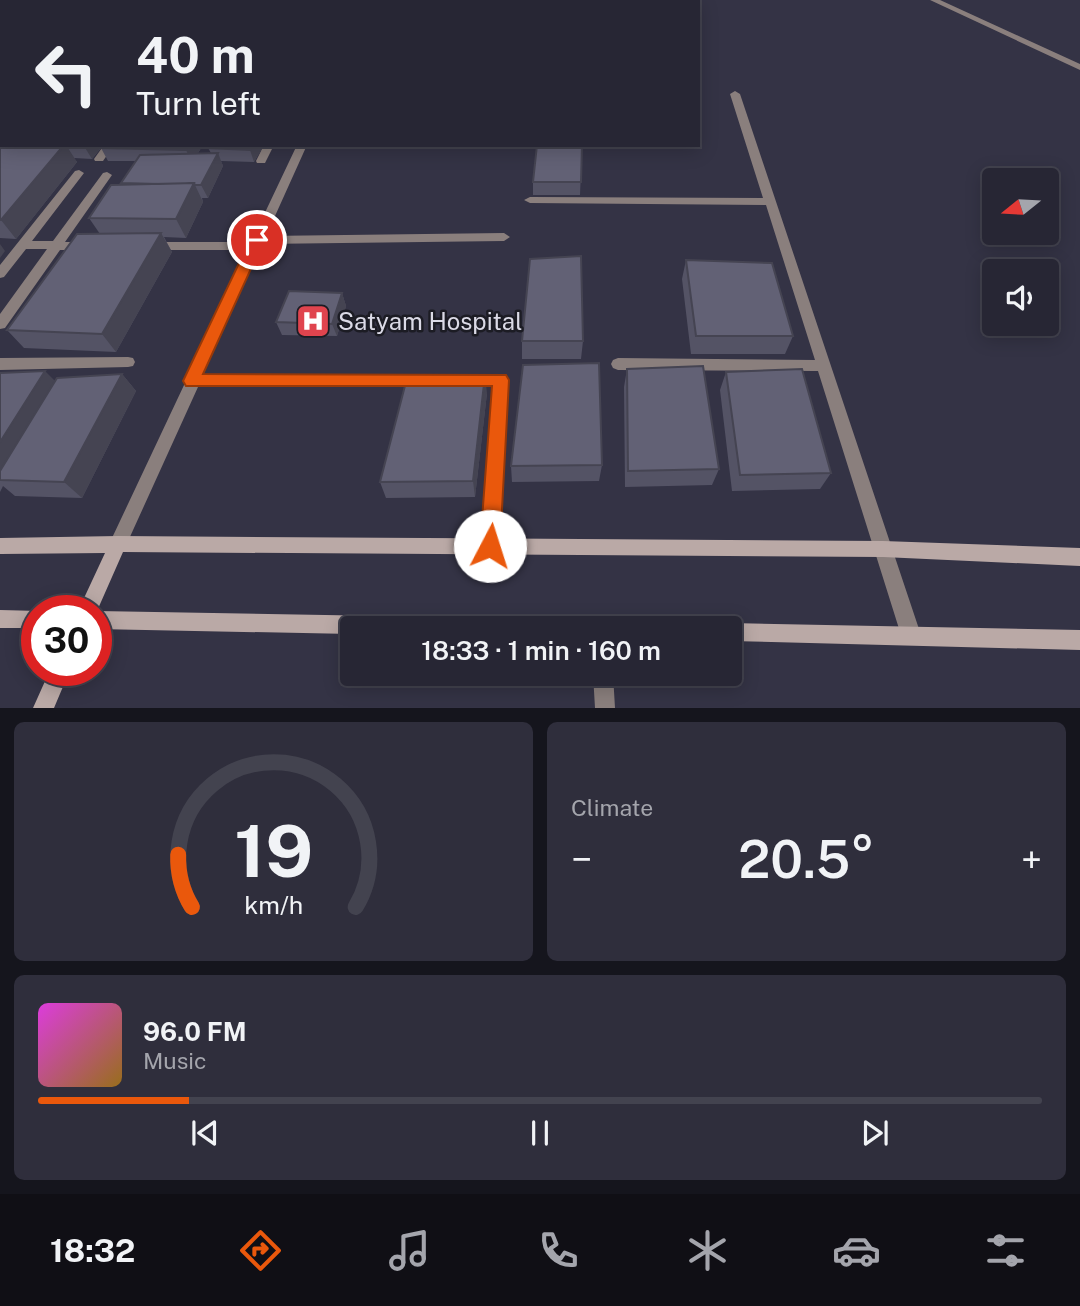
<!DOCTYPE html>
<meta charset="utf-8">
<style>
body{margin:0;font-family:"Public Sans",sans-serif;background:#2f2e3c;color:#f1f3f6;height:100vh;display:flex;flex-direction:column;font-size:26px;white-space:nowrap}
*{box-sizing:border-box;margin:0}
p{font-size:23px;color:#a4a5ac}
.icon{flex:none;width:38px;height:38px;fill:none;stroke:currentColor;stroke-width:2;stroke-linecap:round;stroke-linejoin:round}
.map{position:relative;height:708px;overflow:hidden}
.drawer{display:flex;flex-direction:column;gap:14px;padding:14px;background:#15151d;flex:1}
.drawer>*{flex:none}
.hud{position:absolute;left:0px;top:0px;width:700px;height:147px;box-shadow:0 4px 18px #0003,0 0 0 2px #43434f;background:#272634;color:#f1f3f6;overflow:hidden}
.needle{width:46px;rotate:252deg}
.buttons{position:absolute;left:982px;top:168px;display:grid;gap:14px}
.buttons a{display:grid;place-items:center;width:77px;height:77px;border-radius:7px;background:#272634;box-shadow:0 4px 18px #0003,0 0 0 2px #43434f;font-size:35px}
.speed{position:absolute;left:21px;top:595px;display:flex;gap:14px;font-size:35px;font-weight:700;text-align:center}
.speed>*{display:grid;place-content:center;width:91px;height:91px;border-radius:50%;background:#272634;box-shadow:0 4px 18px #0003,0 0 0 2px #43434f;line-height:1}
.speed .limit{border:10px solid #d22;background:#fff;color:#111}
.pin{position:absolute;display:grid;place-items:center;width:60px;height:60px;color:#fff;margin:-30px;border:4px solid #fff;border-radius:50%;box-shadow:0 2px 7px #0007}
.me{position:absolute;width:77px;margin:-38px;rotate:5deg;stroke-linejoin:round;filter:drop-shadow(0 0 5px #0008)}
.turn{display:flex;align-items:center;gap:24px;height:147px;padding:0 21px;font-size:32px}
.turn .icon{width:91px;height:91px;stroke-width:2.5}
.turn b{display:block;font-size:49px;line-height:60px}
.big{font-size:52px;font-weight:600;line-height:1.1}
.drawer .tile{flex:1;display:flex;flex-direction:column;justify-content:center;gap:10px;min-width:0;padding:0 24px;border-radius:10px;background:#2f2e3c}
.drawer .dial{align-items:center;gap:0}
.dial svg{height:182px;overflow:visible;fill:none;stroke:#43434f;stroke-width:7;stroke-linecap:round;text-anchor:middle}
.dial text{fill:#f1f3f6;stroke:none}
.song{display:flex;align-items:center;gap:21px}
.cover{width:84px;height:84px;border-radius:10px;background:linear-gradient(135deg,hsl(300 70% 55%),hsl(40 70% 35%))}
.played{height:7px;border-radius:4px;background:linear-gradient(90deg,#ea580c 15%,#43434f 15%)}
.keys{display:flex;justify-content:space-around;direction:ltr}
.heat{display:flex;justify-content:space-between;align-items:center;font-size:38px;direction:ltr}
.drawer .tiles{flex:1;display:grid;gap:14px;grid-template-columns:1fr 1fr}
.tile:last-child{grid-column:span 2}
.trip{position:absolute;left:340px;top:616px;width:402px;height:70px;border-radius:7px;background:#272634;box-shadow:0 4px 18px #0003,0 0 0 2px #43434f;font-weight:600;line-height:70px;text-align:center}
.tabs{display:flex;height:112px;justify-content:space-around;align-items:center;background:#100f15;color:#a4a5ac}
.tabs .icon{width:49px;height:49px}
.tabs .on{color:#ea580c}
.tabs b{font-size:32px;color:#f1f3f6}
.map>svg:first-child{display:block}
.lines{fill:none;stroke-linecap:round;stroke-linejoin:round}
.street{fill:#8a7f7d;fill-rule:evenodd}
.secondary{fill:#baa9a6;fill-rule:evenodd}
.wall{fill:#545365}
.shaded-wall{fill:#454452}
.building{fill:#626175;stroke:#454452;stroke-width:2}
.route{fill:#ea580c;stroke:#983908;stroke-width:2}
.labels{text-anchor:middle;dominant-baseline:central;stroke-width:5;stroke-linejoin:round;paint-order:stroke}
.poi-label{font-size:24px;fill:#dbdae6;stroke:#1c1c24;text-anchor:start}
</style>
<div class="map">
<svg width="1080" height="708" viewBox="0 0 1080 708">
<rect width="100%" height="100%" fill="#343345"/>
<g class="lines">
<!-- street -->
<path class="street" d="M82,0H98L79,2Z
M367,0H375V2H367Z
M930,0H940L1080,64V70Z
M0,14H2V18H0Z
M735,91L740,94L921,635L918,642L911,645L904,642L901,635L818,371L618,370L613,368L611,364L613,360L618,358L815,360L766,205L530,203L524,200L530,197L763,198L730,94Z
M104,145H114L103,161H95L94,159Z
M264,145H274L265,163H257L256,161Z
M297,145H307L266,236L504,233L510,237L504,241L262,244L203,375L424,374L429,376L431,380L429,384L424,386L198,387L124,550L118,552L112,550L109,544L112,538L185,383L184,381L188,376L247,250H150L144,246L150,242H251Z
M79,170L84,173L32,241H53L103,173L107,172L112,175L65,242H88L94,246L88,250H60L5,328L0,329V314L47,249H26L4,277L0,278V265L75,171Z
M128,357L133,358L135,362L133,366L128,367L0,370V358Z
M469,374L505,376L507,380L499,546L496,552L490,554L484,552L481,546L492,386L464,384L462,380L464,376Z
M593,674H613L615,708H595Z"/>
<!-- secondary -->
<path class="secondary" d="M118,536L883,541L1080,548V566L883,557L123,552L97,611L551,619L558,621L560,628H352V634L96,629V611H78L105,553L0,554V538Z
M0,610L40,611H37V628H0Z
M730,623L1080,630V650L730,641V628H722Z
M50,670H70L54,708H33Z"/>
</g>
<!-- wall -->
<path class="wall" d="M0,144L2,145H203L198,153H211L208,148L264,145L254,162L221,161L223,166L208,198H202L203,202L186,238L164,237L172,252L116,352L24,348L7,330L100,234L89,218L122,185L121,183L136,161H108L101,148L92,159L74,158L77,162L16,239L0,238Z
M582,145L580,195H533V182Z
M686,260L793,336L785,354H691L682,279Z
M342,293L346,306L337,336L282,335L276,322Z
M522,341H583L581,359H522Z
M627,369L719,469L712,485L625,487L624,387Z
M726,372L831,473L820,489L732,491L720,390Z
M0,373L55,381L122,374L136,391L82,498L15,496L3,486L0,492Z
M487,393L475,497L386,498L380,482Z
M602,465L599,481L512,482L511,466Z"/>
<!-- shaded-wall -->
<path class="shaded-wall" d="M64,145H66L77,162L16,239L1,220Z
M85,145H103L92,159L84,146Z
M189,145H203L192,162L186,150Z
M252,145H264L254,162L250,150Z
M218,153L223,166L208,198L201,185Z
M194,183L203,202L186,238L176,219Z
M161,233L172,252L116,352L102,334Z
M0,244L5,251L0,258Z
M342,293L346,306L337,336L332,324Z
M45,371L62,388L0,480V442Z
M122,374L136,391L82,498L64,482Z
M485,375L487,393L475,497L473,481Z"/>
<!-- building -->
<path class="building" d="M2,143V145H64L1,220H0V144Z
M103,145H189L186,150L101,148Z
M210,145H252L250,150L208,148Z
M537,145H582L581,182H533Z
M218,153L201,185H195L194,183L158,184L121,183L140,155Z
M194,183L176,219L89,218L111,185Z
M161,233L102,334L7,330L77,234Z
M581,256L583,341H522L530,259Z
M686,260L772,263L793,336H696Z
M289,291L342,293L332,324L276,322Z
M599,363L602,465L511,466L523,365Z
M703,366L719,469L628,471L627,369Z
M802,369L831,473L740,475L726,372Z
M45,371L0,442V373Z
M122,374L64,482L0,480V471L57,378Z
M485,375L473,481L380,482L407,378Z"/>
<!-- route -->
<path class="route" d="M257,235L264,240L203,374L506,375L509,380L500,546L497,552L490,555L483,552L480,546L492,386H186L183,381L250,240Z"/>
<!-- icons -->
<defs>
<g id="hospital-square" transform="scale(1.75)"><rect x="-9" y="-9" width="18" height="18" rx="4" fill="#e0444e" stroke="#1c1c24"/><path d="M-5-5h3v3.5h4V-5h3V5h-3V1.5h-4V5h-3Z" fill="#fff"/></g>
</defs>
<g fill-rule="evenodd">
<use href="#hospital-square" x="313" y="321"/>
</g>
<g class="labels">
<!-- poi labels -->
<g class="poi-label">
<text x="338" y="321">Satyam Hospital</text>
</g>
</g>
</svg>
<div class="buttons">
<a><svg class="needle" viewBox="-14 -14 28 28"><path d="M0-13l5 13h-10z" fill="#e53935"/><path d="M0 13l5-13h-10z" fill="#a4a5ac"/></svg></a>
<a><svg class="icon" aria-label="sound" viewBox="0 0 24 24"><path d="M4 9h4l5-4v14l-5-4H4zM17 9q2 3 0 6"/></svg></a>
</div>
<div class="speed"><div class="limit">30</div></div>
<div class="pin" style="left:257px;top:240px;background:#d93025"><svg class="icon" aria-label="arrive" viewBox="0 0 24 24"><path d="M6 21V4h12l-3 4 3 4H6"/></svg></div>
<svg class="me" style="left:490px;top:546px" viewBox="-20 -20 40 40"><circle r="19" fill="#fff"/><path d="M0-13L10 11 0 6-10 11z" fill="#ea580c"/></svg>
<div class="trip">18:33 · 1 min · 160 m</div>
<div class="hud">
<div class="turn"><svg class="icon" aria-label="left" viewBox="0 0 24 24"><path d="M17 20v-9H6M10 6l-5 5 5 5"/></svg><div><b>40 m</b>Turn left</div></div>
</div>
</div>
<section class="drawer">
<div class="tiles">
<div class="tile dial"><svg viewBox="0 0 100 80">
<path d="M14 69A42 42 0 1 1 86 69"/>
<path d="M14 69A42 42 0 0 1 8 46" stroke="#ea580c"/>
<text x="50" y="56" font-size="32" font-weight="700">19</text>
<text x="50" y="72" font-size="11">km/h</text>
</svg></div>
<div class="tile"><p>Climate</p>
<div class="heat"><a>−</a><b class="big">20.5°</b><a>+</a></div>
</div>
<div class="tile">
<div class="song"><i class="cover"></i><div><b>96.0 FM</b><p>Music</p></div></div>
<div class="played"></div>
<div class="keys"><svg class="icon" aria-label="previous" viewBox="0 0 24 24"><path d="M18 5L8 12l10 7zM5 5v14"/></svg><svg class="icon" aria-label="pause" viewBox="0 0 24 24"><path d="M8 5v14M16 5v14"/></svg><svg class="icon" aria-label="next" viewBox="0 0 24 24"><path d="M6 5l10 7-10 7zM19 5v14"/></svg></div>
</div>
</div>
</section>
<nav class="tabs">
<b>18:32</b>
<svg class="icon on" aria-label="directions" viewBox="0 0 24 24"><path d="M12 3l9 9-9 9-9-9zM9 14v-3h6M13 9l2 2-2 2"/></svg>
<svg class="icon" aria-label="music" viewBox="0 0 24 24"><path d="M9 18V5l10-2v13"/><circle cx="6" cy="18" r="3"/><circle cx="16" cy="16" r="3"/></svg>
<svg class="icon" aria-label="phone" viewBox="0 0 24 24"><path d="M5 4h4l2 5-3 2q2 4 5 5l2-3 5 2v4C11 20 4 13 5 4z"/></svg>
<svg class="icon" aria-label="climate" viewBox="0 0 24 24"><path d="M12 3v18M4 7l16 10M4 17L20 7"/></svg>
<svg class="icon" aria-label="car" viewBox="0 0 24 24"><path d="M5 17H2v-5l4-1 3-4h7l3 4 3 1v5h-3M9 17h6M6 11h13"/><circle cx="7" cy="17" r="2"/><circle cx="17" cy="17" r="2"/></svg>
<svg class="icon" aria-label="filters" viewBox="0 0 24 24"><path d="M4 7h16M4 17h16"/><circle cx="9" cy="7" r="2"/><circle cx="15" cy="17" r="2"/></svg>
</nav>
